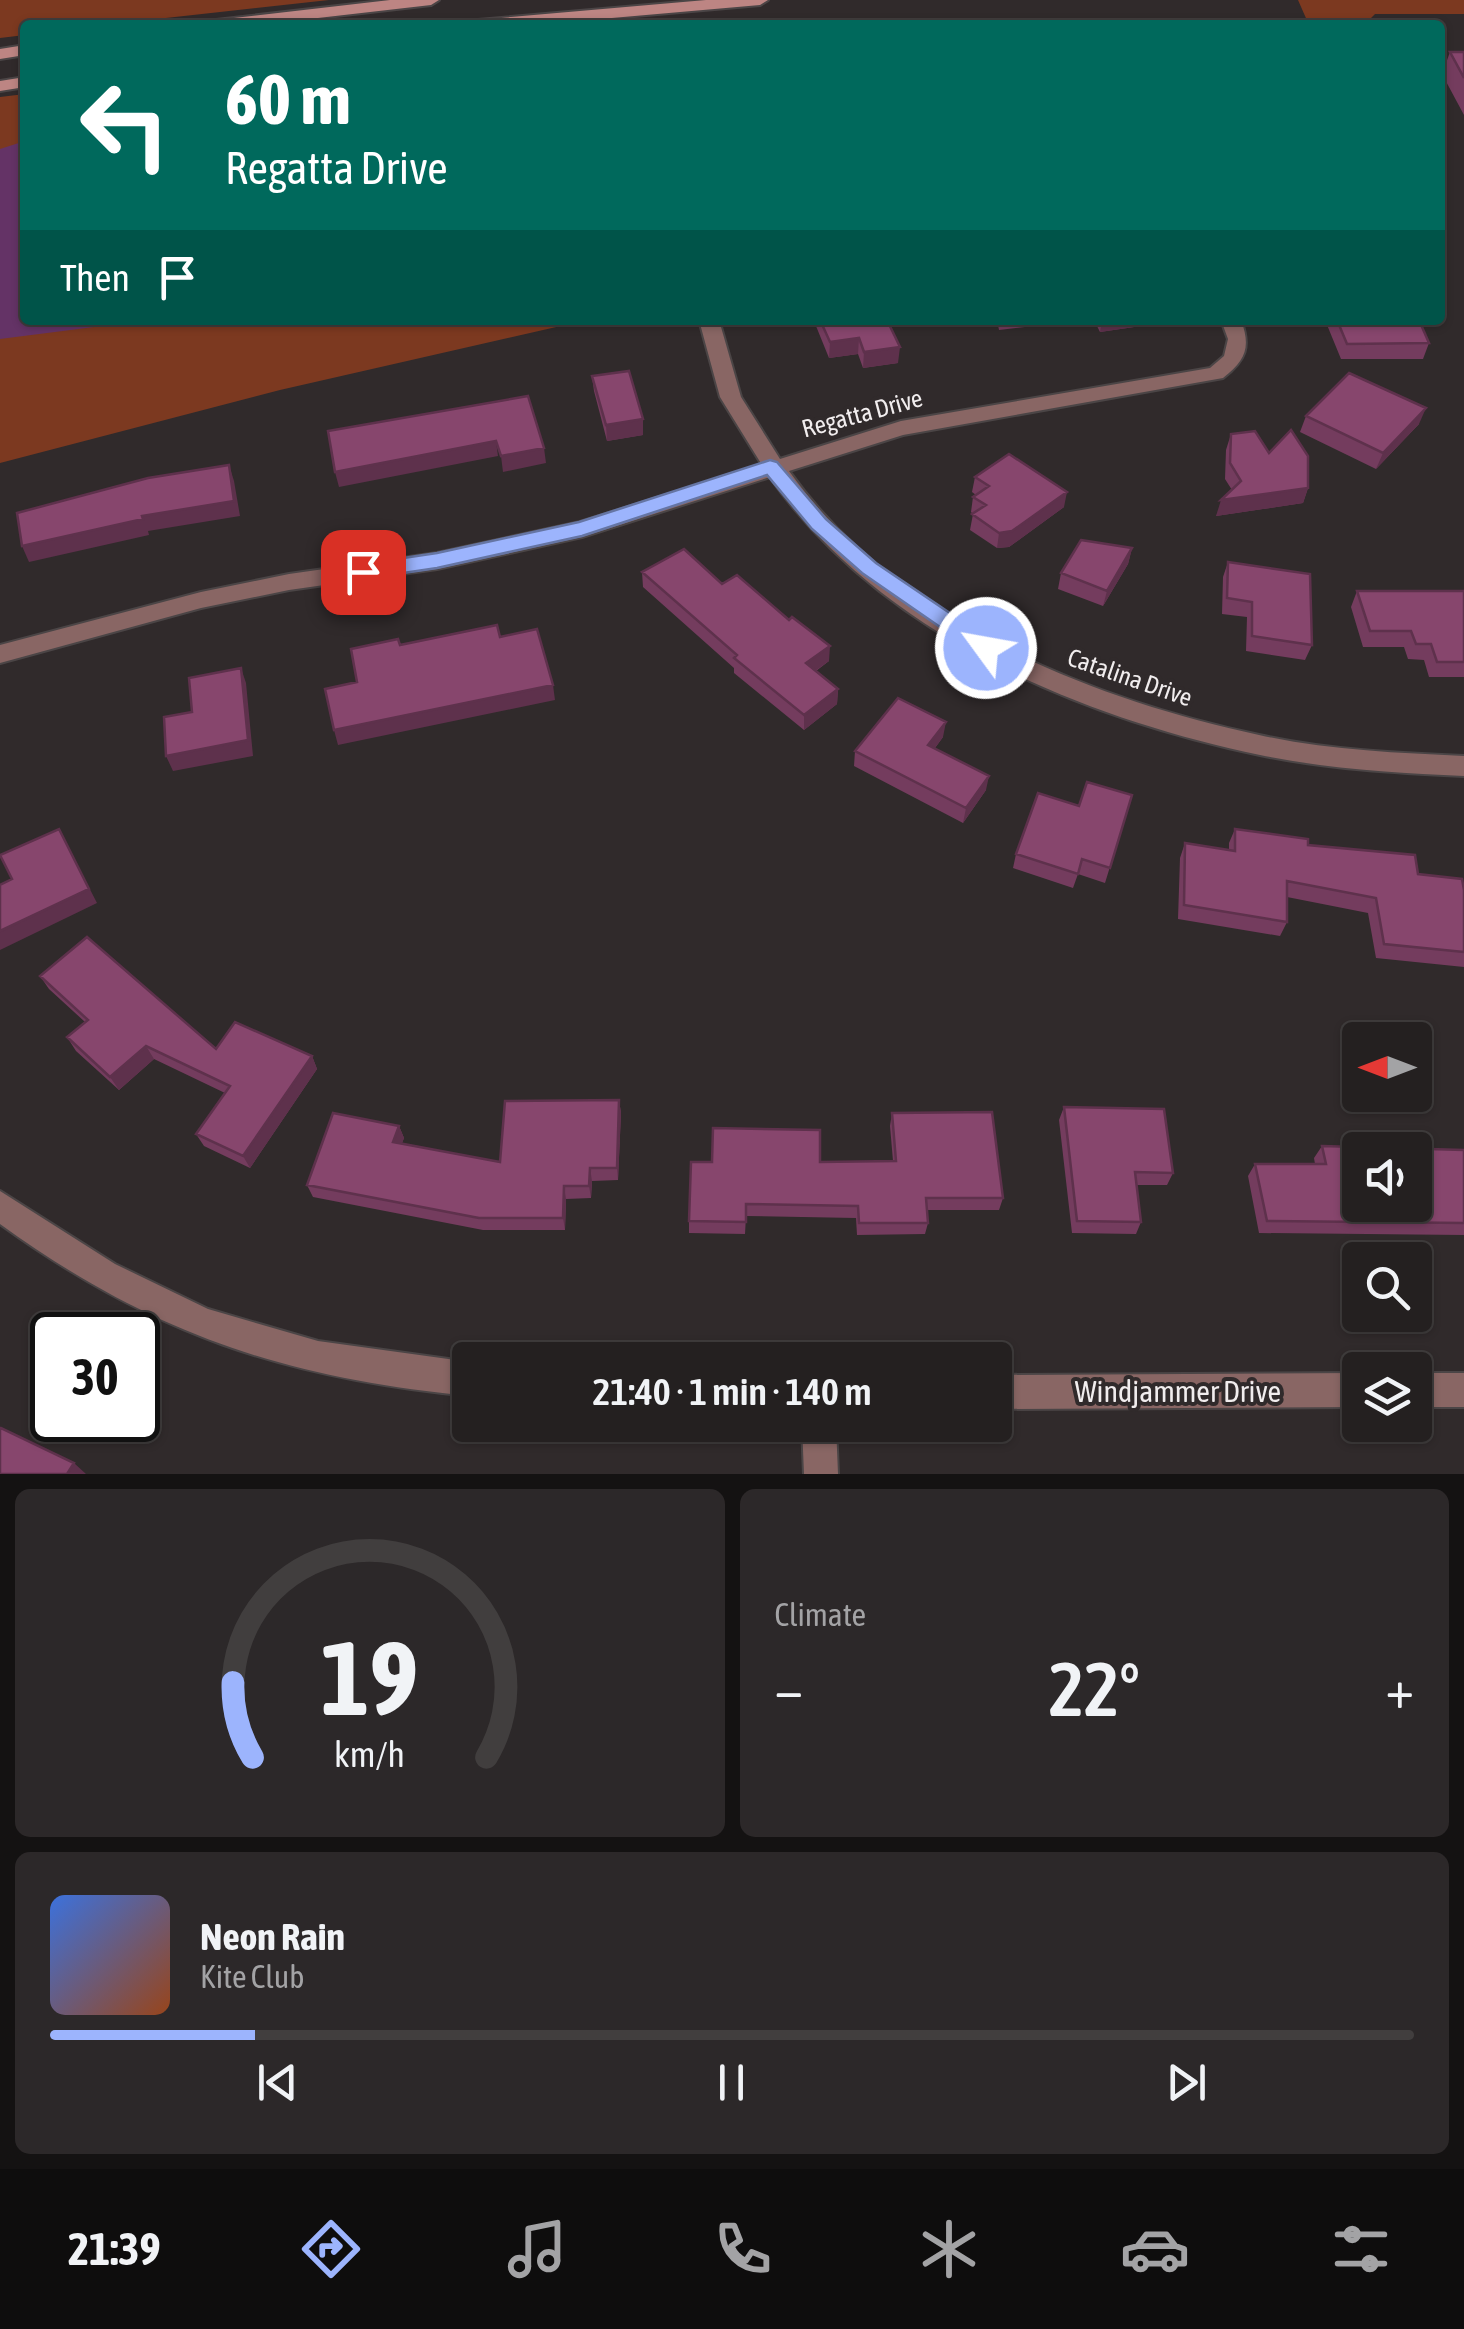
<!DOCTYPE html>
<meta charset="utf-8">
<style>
body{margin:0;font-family:"Asap Condensed",sans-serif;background:#2c2829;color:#f1f3f6;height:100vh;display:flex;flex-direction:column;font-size:38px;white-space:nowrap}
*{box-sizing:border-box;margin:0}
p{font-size:32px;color:#a3a3a5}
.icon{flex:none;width:55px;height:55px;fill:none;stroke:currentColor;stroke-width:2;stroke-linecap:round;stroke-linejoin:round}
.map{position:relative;height:1474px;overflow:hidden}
.details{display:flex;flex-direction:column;gap:15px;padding:15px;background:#141212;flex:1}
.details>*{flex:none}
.top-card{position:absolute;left:20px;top:20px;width:1425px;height:305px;border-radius:10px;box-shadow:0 2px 8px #0004,0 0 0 2px #413e3e;background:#00695c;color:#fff;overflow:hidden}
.needle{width:65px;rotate:270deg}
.tools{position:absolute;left:1342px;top:1022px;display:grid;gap:20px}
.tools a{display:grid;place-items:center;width:90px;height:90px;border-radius:10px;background:#242020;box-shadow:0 2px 8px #0004,0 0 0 2px #413e3e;font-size:50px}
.speed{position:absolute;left:30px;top:1312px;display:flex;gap:20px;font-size:50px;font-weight:700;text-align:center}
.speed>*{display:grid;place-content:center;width:130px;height:130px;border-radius:50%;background:#242020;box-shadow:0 2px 8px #0004,0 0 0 2px #413e3e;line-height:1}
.speed .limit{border:5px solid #111;border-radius:15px;background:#fff;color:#111}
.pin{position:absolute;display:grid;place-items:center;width:85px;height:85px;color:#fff;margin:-42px;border-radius:20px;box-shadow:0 5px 15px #0006}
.me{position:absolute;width:110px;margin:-55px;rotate:302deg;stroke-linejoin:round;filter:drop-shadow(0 0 8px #0008)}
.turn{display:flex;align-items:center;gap:35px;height:210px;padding:0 40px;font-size:45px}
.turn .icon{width:130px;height:130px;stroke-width:2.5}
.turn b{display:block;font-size:70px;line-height:85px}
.then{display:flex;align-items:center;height:95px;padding:0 40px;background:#0003;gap:20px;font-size:38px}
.big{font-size:75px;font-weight:600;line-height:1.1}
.details .tile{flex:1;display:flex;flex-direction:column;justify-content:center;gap:15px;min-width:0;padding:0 35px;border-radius:15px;background:#2c2829}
.details .dial{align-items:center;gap:0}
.dial svg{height:260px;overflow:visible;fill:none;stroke:#413e3e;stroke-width:7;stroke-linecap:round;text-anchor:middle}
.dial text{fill:#f1f3f6;stroke:none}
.song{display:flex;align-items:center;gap:30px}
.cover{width:120px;height:120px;border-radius:15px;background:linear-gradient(135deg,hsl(220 70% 55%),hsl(20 70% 35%))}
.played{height:10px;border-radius:5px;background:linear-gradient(90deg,#9cb4fd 15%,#413e3e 15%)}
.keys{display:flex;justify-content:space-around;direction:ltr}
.heat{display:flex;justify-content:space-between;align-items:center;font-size:55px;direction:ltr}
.details .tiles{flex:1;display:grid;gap:15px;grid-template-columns:1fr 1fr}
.tile:last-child{grid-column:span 2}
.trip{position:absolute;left:452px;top:1342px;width:560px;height:100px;border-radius:10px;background:#242020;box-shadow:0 2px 8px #0004,0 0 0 2px #413e3e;font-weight:600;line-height:100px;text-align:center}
.dock{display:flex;height:160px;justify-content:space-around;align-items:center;background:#0e0d0d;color:#a3a3a5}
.dock .icon{width:70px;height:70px}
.dock .selected{color:#9cb4fd}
.dock b{font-size:45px;color:#f1f3f6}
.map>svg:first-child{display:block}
.green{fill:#7c3920}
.water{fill:#643366}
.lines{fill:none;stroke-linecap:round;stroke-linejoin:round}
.minor-casing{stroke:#4b4546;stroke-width:4}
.secondary-casing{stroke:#4b4546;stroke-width:4}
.minor{fill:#896664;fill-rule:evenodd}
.secondary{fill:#bd8583;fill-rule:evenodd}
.wall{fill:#743c5e}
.shaded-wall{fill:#5e314c}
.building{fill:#87466d;stroke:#5e314c;stroke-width:2.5;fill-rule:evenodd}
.route{fill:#9cb4fd;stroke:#6575a4;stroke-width:2.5}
.labels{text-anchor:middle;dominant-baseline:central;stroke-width:8;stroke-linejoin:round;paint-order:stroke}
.street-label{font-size:25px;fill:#f1edee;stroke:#302a2b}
.near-street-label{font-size:30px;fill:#f1edee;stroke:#302a2b}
</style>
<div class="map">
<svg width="1464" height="1474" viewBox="0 0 1464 1474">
<rect width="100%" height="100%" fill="#302a2b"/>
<!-- green -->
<path class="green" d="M0,0H329L103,25H25V35L0,38Z
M1298,0H1464V14H1375L1364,25H1309Z
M25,94V320H587L280,390L0,463V97Z"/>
<!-- water -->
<path class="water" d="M25,141V320H149L0,339V149Z"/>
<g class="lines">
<!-- minor casing -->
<g class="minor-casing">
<path id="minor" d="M699,320H719L741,397L780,459L901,421L1210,368L1224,356L1228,339L1221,320H1241C1251,347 1246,360 1223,378L903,435L789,471C895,620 1086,698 1259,735C1326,750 1395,753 1464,756V776C1396,773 1328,769 1260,755C1079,717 880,634 770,477L582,537L437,569L289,590L201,608L0,663V645L201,592L289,574L437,553L580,522L762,465L720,397Z
M0,1191L115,1264L208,1309L318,1341L470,1362V1396C285,1378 152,1334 0,1224Z
M1360,1373V1407L995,1409V1375Z
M1415,1373H1464V1407H1415Z
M802,1425H836L838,1474H804Z"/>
</g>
<!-- secondary casing -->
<g class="secondary-casing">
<path id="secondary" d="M390,0H439L431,5L257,25H208L216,20Z
M706,0H768L760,5L532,25H470L478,20Z
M25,45V55L0,59V49Z
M25,77V87L0,91V81Z"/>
</g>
<!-- minor -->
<use href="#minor" class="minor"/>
<!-- secondary -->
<use href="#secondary" class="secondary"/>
</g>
<!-- wall -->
<path class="wall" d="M1450,52H1464V115L1442,74Z
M816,320H887L898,363L863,368L858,354L829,358L816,326Z
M997,320H1088L999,330Z
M1094,320H1142L1141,326L1100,332Z
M1325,320H1419L1429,343L1423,359H1341Z
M592,376L643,435L607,441L594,391Z
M1306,416L1419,424L1376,469L1300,432Z
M1231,434L1269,453L1308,488L1303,503L1216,516L1232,490L1225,479L1226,450Z
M975,477L1064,507L1009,547L997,548L970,530L973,514L971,512L973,497L976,495L972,492Z
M1132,548L1128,564L1103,606L1058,589L1061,573Z
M1228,562L1312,645L1305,660L1246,651L1247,617L1222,614L1223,577Z
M642,572L722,584L829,661L816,671L838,689L837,704L804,730L734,673V668L643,587Z
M1357,591H1464V677H1429L1424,660L1408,659L1404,647H1363L1351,607Z
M943,737L935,748L986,790L963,823L854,766L855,751Z
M1132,795L1105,883L1078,874L1073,888L1013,868L1016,854L1079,806Z
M1235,829L1308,845L1418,874L1464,890V967L1376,958L1368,913L1287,897V922L1280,936L1178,919L1180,858L1185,843L1229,850V843Z
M40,976L216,1049L312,1056L317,1069L250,1168L204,1146L196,1134L225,1093L154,1059L119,1090L76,1051L67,1037L85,1022L49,989Z
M619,1100L621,1113L618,1180L592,1181L591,1198L566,1199L565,1230H483L313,1197L307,1185L399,1126L404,1138L402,1143L500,1162Z
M1064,1107L1173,1173L1167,1185H1137L1141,1222L1136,1234L1072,1233L1059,1120Z
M892,1113L1003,1198L999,1210H927L928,1223L925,1234L857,1235L856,1218L746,1216L745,1234L689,1233V1221L820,1162L893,1161L890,1126Z
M1322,1146L1464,1150V1235L1259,1233L1248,1176L1255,1164H1315L1314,1158Z"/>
<!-- shaded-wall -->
<path class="shaded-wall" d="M1102,320H1142L1141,326L1100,332Z
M859,338L858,354L829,358L830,342Z
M900,347L898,363L863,368L864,352Z
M1426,408L1419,424L1376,469L1383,453Z
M643,419V435L607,441L606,425Z
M496,441L498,456L339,487L335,472Z
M544,448L546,463L503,472L501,456Z
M229,465L234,481L240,516L148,531L149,535L29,562L22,546L142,516Z
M1308,488L1303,503L1216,516L1221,500Z
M1067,492L1064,507L1009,547L997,548L999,533Z
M1132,548L1128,564L1103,606L1107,591Z
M830,646L829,661L805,678L806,663Z
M241,668L246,683L253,756L173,771L166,756Z
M553,685L555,700L338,745L334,730Z
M838,689L837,704L804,730V715Z
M946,722L943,737L926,760L928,745Z
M989,776L986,790L963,823L966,808Z
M59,829L97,903L0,950V931Z
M146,1046L154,1059L119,1090L110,1077Z
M312,1056L317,1069L250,1168L243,1156Z
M619,1100L621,1113L618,1180L617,1168Z
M399,1126L404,1138L398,1154L393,1142Z
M590,1168L592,1181L591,1198L589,1186Z
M564,1186L566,1199L565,1230L563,1218Z
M74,1463L86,1474H67Z"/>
<!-- building -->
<path class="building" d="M1450,52H1464V78Z
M820,320H887L900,347L864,352L859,338L830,342Z
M1337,320H1419L1429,343L1347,344Z
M629,371L643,419L606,425L592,376Z
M1349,373L1426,408L1383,453L1306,416Z
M528,396L544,448L501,456L496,441L335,472L328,431Z
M1291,430L1308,456V488L1221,500L1241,481L1230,463L1231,434L1255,431L1269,453Z
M1009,454L1067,492L1012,531L999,533L972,514L986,505L973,497L989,486L975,477Z
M229,465L234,501L142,516L143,519L22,546L17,513L148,478Z
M1081,540L1132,548L1107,591L1061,573Z
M684,549L722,584L737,575L789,620L792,617L830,646L806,663L838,689L804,715L734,658L737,655L642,572Z
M1228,562L1310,574L1312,645L1252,636V602L1227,598Z
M1357,591H1464V662H1437L1431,644H1416L1411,631H1370Z
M497,625L500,637L537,629L553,685L334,730L325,689L357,682L351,649L398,639L400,645Z
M241,668L248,740L166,756L164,717L192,712L189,678Z
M898,698L946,722L928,745L989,776L966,808L855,751Z
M1087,782L1132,795L1110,868L1082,859L1078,874L1016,854L1038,793L1079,806Z
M59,829L89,889L0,931V885L12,879L0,855Z
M1235,829L1308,839V845L1415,855L1418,874L1462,879L1464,890V952L1384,944L1376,898L1287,881V922L1184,905L1185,843L1235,851Z
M87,937L216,1049L235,1022L312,1056L243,1156L196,1134L230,1086L146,1046L110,1077L67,1037L88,1020L40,976Z
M619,1100L617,1168H590L589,1186H564L563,1218H479L307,1185L333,1113L399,1126L393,1142L500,1162L505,1101Z
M1064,1107L1164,1109L1173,1173L1135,1172L1141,1222L1077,1221Z
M992,1112L1003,1198H926L928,1223H859L858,1206L746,1204V1222L689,1221L691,1162H712L713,1128L820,1130V1162L896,1161L892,1113Z
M1322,1146L1464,1150V1223L1267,1221L1255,1164H1326ZM1360,1150H1415V1205H1360Z
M0,1428H1L74,1463L67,1474H0Z"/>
<!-- route -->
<path class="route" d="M770,460L777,462L826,519L876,563L994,643L997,648L994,654H979L862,573L812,529L767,475L582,536L437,568L363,579L353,572L363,564L437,553L579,522Z"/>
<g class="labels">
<!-- street labels -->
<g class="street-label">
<text transform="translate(862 413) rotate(-15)">Regatta Drive</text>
<text transform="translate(1130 677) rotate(19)">Catalina Drive</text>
</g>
<!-- near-street labels -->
<g class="near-street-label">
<text x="1178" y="1391">Windjammer Drive</text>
</g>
</g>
</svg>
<div class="tools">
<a><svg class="needle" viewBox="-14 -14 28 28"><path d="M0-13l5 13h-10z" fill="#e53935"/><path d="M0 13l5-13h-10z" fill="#a3a3a5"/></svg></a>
<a><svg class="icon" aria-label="sound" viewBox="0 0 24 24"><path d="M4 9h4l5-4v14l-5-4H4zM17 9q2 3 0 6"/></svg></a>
<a><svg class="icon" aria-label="search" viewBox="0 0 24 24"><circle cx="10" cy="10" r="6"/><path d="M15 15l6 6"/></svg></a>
<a><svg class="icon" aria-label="layers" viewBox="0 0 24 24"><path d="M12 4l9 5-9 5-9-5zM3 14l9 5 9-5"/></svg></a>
</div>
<div class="speed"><div class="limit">30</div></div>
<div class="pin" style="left:363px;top:572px;background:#d93025"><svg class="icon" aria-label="arrive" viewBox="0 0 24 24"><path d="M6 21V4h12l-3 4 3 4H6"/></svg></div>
<svg class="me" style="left:986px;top:648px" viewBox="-20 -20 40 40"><circle r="17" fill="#9cb4fd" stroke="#fff" stroke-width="3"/><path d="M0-11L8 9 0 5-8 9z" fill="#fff"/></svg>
<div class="trip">21:40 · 1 min · 140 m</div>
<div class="top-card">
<div class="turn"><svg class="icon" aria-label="left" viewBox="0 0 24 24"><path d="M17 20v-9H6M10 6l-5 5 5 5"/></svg><div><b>60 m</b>Regatta Drive</div></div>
<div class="then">Then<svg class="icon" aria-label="arrive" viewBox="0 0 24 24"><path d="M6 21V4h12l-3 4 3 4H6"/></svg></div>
</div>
</div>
<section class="details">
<div class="tiles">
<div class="tile dial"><svg viewBox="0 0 100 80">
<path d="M14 69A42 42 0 1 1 86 69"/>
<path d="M14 69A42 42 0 0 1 8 46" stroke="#9cb4fd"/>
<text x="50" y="56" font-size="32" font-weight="700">19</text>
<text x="50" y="72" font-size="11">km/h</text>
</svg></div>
<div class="tile"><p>Climate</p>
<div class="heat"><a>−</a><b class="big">22°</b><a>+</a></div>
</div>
<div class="tile">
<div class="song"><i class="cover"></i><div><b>Neon Rain</b><p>Kite Club</p></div></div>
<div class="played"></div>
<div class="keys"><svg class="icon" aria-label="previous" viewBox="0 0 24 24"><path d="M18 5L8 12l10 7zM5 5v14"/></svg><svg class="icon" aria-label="pause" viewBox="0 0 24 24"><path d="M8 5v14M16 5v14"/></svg><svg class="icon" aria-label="next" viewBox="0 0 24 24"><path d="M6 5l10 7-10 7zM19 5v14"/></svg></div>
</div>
</div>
</section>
<nav class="dock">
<b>21:39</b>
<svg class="icon selected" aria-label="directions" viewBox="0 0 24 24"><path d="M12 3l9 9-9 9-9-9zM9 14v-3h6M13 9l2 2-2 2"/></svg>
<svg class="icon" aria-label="music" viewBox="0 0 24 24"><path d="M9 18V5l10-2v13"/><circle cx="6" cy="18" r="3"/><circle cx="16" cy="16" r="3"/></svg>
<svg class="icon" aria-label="phone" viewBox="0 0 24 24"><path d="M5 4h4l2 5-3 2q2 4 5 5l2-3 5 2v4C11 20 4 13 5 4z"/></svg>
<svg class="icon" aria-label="climate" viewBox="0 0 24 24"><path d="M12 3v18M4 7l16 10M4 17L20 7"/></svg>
<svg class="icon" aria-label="car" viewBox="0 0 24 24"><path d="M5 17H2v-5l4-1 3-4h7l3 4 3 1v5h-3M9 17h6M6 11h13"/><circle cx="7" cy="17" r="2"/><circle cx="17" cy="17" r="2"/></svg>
<svg class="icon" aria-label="filters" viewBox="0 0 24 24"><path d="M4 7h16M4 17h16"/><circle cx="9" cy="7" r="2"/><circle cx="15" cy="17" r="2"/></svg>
</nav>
